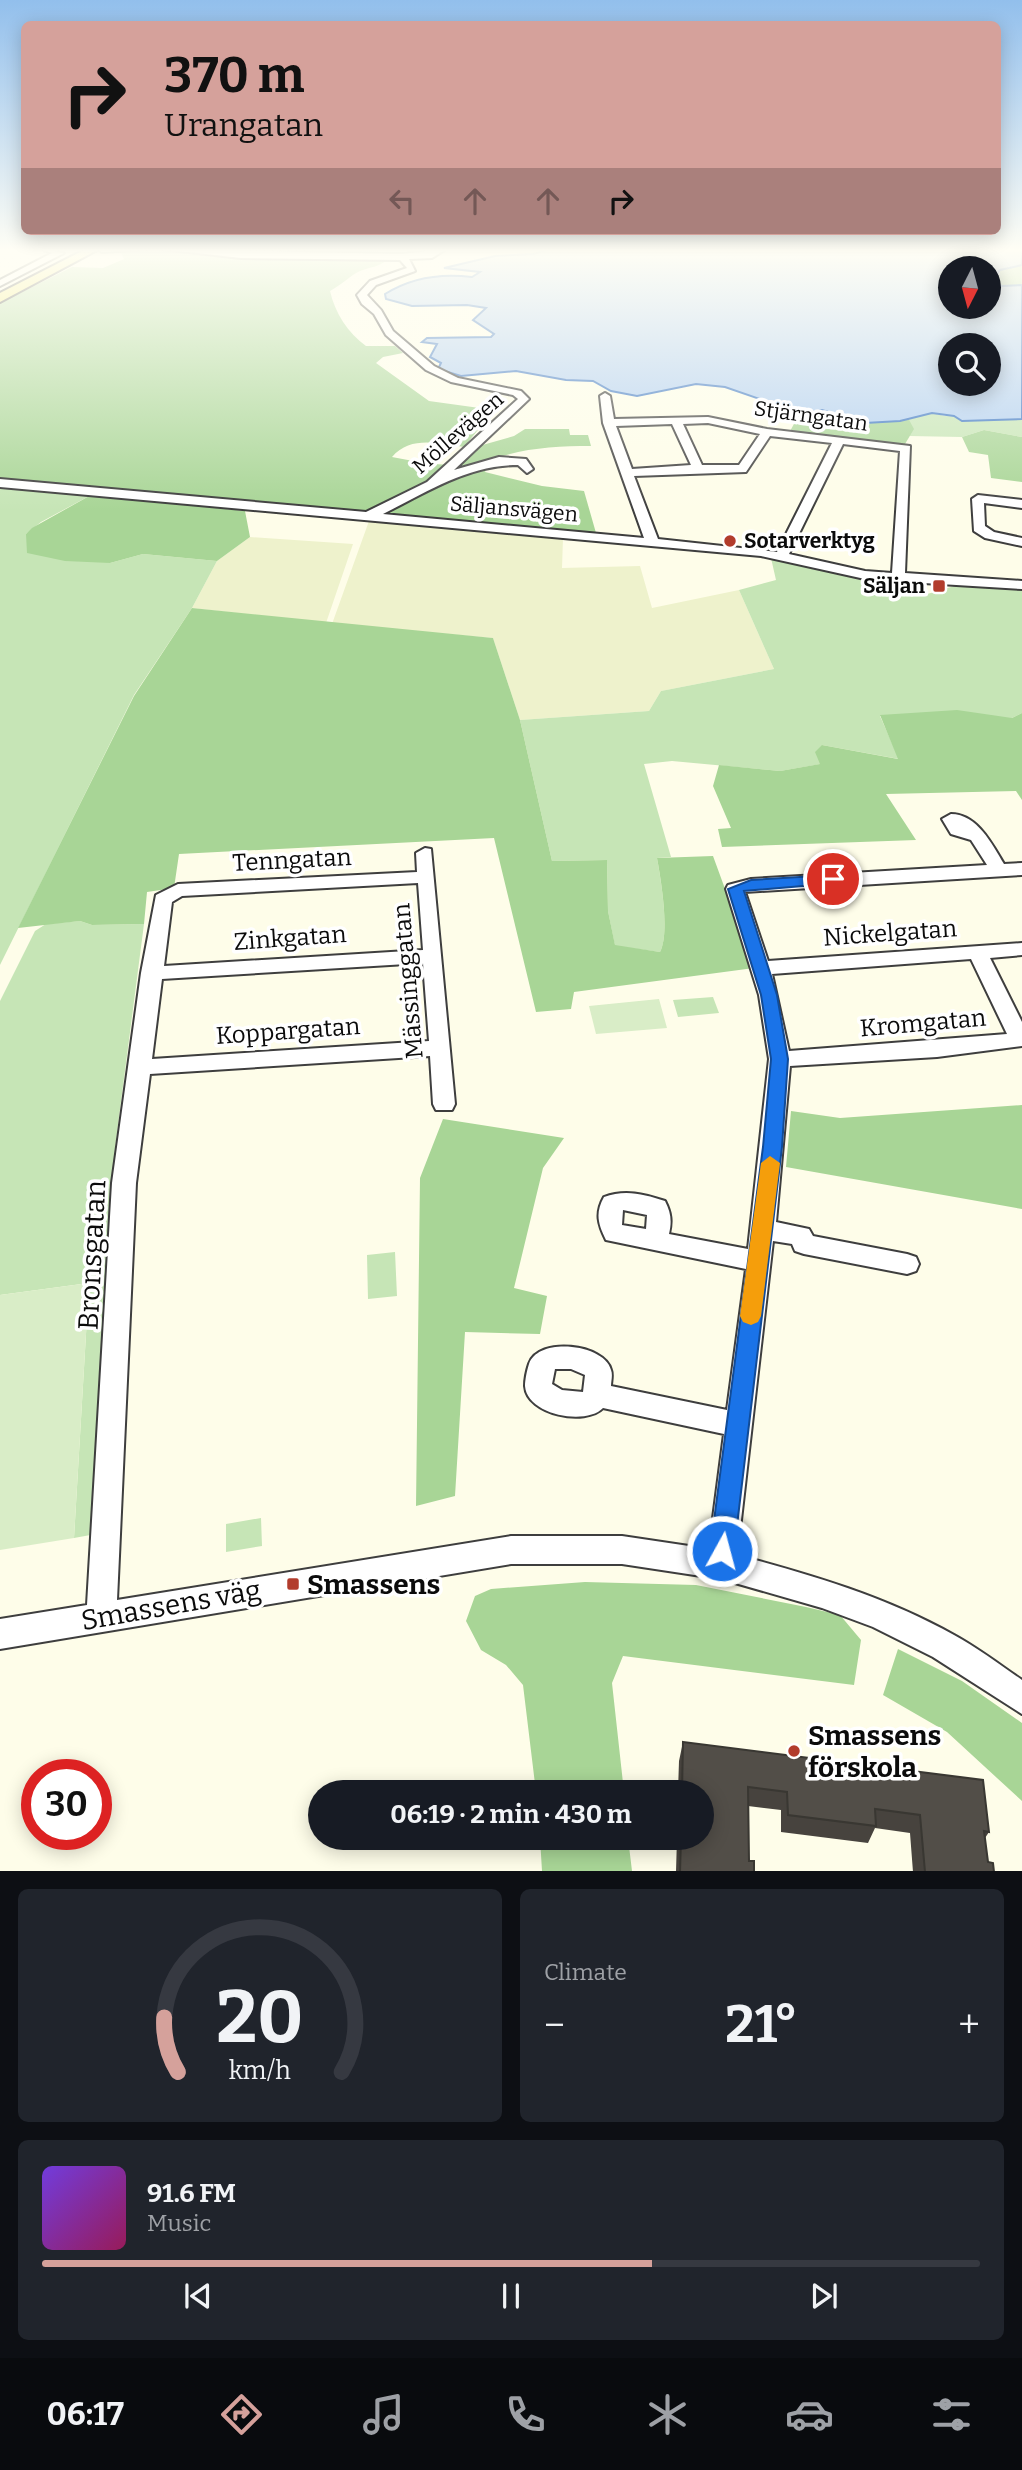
<!DOCTYPE html>
<meta charset="utf-8">
<style>
body{margin:0;font-family:Bitter,serif;background:#20242c;color:#f1f3f6;height:100vh;display:flex;flex-direction:column;font-size:26px;white-space:nowrap}
*{box-sizing:border-box;margin:0}
p{font-size:23px;color:#9ea1a6}
.icon{flex:none;width:38px;height:38px;fill:none;stroke:currentColor;stroke-width:2;stroke-linecap:round;stroke-linejoin:round}
.map{position:relative;height:1871px;overflow:hidden}
.drawer{display:flex;flex-direction:column;gap:18px;padding:18px;background:#0d0f14;flex:1}
.drawer>*{flex:none}
.top-card{position:absolute;left:21px;top:21px;width:980px;height:214px;border-radius:10px;box-shadow:0 4px 18px #0003;background:#d5a19b;color:#111;overflow:hidden}
.needle{width:46px;rotate:186deg}
.tools{position:absolute;left:938px;top:256px;display:grid;gap:14px}
.tools a{display:grid;place-items:center;width:63px;height:63px;border-radius:50%;background:#171b24;box-shadow:0 4px 18px #0003;font-size:35px}
.speed{position:absolute;left:21px;top:1759px;display:flex;gap:14px;font-size:35px;font-weight:700;text-align:center}
.speed>*{display:grid;place-content:center;width:91px;height:91px;border-radius:50%;background:#171b24;box-shadow:0 4px 18px #0003;line-height:1}
.speed .limit{border:10px solid #d22;background:#fff;color:#111}
.pin{position:absolute;display:grid;place-items:center;width:60px;height:60px;color:#fff;margin:-30px;border:4px solid #fff;border-radius:50%;box-shadow:0 2px 7px #0007}
.me{position:absolute;width:77px;margin:-38px;rotate:7deg;stroke-linejoin:round;filter:drop-shadow(0 0 5px #0008)}
.turn{display:flex;align-items:center;gap:24px;height:147px;padding:0 28px;font-size:32px}
.turn .icon{width:91px;height:91px;stroke-width:2.5}
.turn b{display:block;font-size:49px;line-height:60px}
.lanes{display:flex;align-items:center;height:66px;padding:0 28px;background:#0003;justify-content:center;gap:35px;direction:ltr}
.lanes .off{opacity:.35}
.big{font-size:52px;font-weight:700;line-height:1.1}
.drawer .tile{flex:1;display:flex;flex-direction:column;justify-content:center;gap:10px;min-width:0;padding:0 24px;border-radius:10px;background:#20242c}
.drawer .dial{align-items:center;gap:0}
.dial svg{height:182px;overflow:visible;fill:none;stroke:#363941;stroke-width:7;stroke-linecap:round;text-anchor:middle}
.dial text{fill:#f1f3f6;stroke:none}
.song{display:flex;align-items:center;gap:21px}
.cover{width:84px;height:84px;border-radius:10px;background:linear-gradient(135deg,hsl(260 70% 55%),hsl(330 70% 35%))}
.played{height:7px;border-radius:4px;background:linear-gradient(90deg,#d5a19b 65%,#363941 65%)}
.keys{display:flex;justify-content:space-around;direction:ltr}
.heat{display:flex;justify-content:space-between;align-items:center;font-size:38px;direction:ltr}
.drawer .tiles{flex:1;display:grid;gap:18px;grid-template-columns:1fr 1fr}
.tile:last-child{grid-column:span 2}
.trip{position:absolute;left:308px;top:1780px;width:406px;height:70px;border-radius:35px;background:#171b24;box-shadow:0 4px 18px #0003;font-weight:700;line-height:70px;text-align:center}
.dock{display:flex;height:112px;justify-content:space-around;align-items:center;background:#090b0e;color:#9ea1a6}
.dock .icon{width:49px;height:49px}
.dock .on{color:#d5a19b}
.dock b{font-size:32px;color:#f1f3f6}
.map>svg:first-child{display:block}
.farmland{fill:#eef2cc}
.green{fill:#c6e5b6}
.forest{fill:#a8d596}
.pitch{fill:#d9edc7}
.water{fill:#b1cff2;stroke:#3d77c5;stroke-width:2;fill-rule:evenodd}
.lines{fill:none;stroke-linecap:round;stroke-linejoin:round}
.minor-casing{stroke:#3e3e3e;stroke-width:4}
.major-casing{stroke:#1c1c1c;stroke-width:4}
.minor{fill:#fff;fill-rule:evenodd}
.major{fill:#f1e767;fill-rule:evenodd}
.wall{fill:#47433e}
.building{fill:#524e48;stroke:#393732;stroke-width:2}
.route{fill:#1a73e8;stroke:#114b97;stroke-width:2}
.slow{fill:#f59e0b}
.poi-dot{fill:#b23c2c;stroke:#fff;stroke-width:2.5}
.labels{text-anchor:middle;dominant-baseline:central;stroke-width:7;stroke-linejoin:round;paint-order:stroke}
.far-street-label{font-size:21px;fill:#0b0b0b;stroke:#fff}
.far-poi-label{font-size:21px;font-weight:bold;fill:#0b0b0b;stroke:#fff;text-anchor:start}
.street-label{font-size:24px;fill:#0b0b0b;stroke:#fff}
.near-street-label{font-size:28px;fill:#0b0b0b;stroke:#fff}
.near-poi-label{font-size:28px;font-weight:bold;fill:#0b0b0b;stroke:#fff;text-anchor:start}
</style>
<div class="map">
<svg width="1022" height="1872" viewBox="0 0 1022 1872">
<rect width="100%" height="100%" fill="#fefde9"/>
<!-- farmland -->
<path class="farmland" d="M369,521L563,538L562,568L640,566L652,608L739,590L774,669L661,691L649,711L520,720L493,638L332,624Z
M250,537L353,544L326,623L192,608L217,561Z"/>
<!-- green -->
<path class="green" d="M932,413L945,416L1022,419V437L984,430L962,437L909,436L908,418Z
M0,488L91,495L41,522L26,534L110,563L143,554L217,561L192,608L134,695L0,965Z
M771,558L891,581C905,612 945,584 967,584C985,585 1004,587 1022,588V713L1012,718L880,716L899,759L822,745L821,764L780,771L672,761L644,764L671,857L657,858C661,881 670,933 660,952L615,946L608,911L607,860L552,861L520,720L649,711L661,691L774,669L739,590L776,580Z
M80,921L92,925L144,924L115,1148L96,1534L74,1538L89,1283L0,1295V1001L35,931L46,924Z
M713,997L719,1013L678,1017L673,1000Z
M395,1252L397,1296L368,1299L367,1255Z
M261,1518L262,1546L226,1552V1524Z"/>
<!-- forest -->
<path class="forest" d="M114,249H318L317,253L387,260C379,267 370,267 360,271C351,275 340,286 330,291C335,313 348,333 366,346H395L403,353L383,357L376,363L429,401L494,410L464,447C439,444 411,435 392,457L429,464L461,465L479,446L514,436L525,429H569L570,435H588L591,446C556,446 523,448 490,460L485,472L542,486L584,491L596,533L0,478V303L72,267L103,268L124,259L121,252Z
M1022,265V285L1002,287L993,280L1000,274V270Z
M822,410L865,423L908,418L914,429L905,444L789,433L800,413Z
M984,430L1022,437V482L991,478L988,455L969,452L962,437Z
M91,495L245,511L250,537L217,561L143,554L110,563L65,561L27,553L26,534L32,528Z
M192,608L493,638L520,720L552,861L607,860L608,911L615,945L660,952C670,933 661,880 657,858L713,856L754,968L574,992L571,1009L536,1012L494,838L179,854L174,888L147,892L144,924L92,925L80,921L18,928L134,696Z
M957,710L1012,718L1022,713V800L1016,791L886,794L916,840L722,847L718,829L731,828L713,786L719,765L780,771L820,764L815,752L822,745L898,759L880,715Z
M1022,1105V1209L786,1167L791,1111L840,1118Z
M443,1119L564,1138L543,1168L514,1288L547,1296L540,1334L465,1332L455,1496L416,1506L420,1178Z
M585,1582L696,1585L806,1607L840,1615L861,1640L854,1685L623,1656L612,1683L624,1792H536L523,1685L506,1665L481,1650L466,1621L475,1596L491,1589Z
M898,1649L962,1681L1022,1723V1801L947,1732L883,1695Z
M540,1838H628L632,1871H542Z"/>
<!-- pitch -->
<path class="pitch" d="M659,999L667,1028L596,1034L589,1006Z
M89,1283L74,1538L0,1550V1295Z"/>
<!-- water -->
<path class="water" d="M550,249H1022V265L1000,270L993,280L1002,286L1022,285V419L962,421L954,416L932,413L900,421L865,423L822,410L800,413L725,387L696,384L637,396L611,391L593,381L566,380L516,371L461,376L438,369L441,363L430,357L437,344L422,342L427,338L491,337L494,334L473,320L486,308L467,305L412,306L386,299L385,294C412,277 440,273 472,277L480,272L444,268L495,256L533,254ZM950,268H989V306H950ZM950,345H989V383H950Z"/>
<g class="lines">
<!-- minor casing -->
<g class="minor-casing">
<path id="minor" d="M42,249L64,253L0,286V280L52,253Z
M98,249H147L102,252Z
M161,249L402,254L446,249L432,258L409,259L415,271L376,285L367,295L381,310L393,331L434,366L458,378L521,391L529,399L454,470L499,457L526,459L533,469L527,473L518,465C468,465 427,492 383,514L644,538L603,423L600,396L605,393L610,396L614,419L708,417L767,429L910,446L905,573L1022,581V589L907,582L909,587L902,591L897,590L893,581L865,579L761,556L0,487V479L366,512L427,482L518,399L513,395L451,382L426,370L386,335L374,314L362,304L357,295L370,281L407,268L400,260L241,258ZM708,423L760,434L739,465H702L683,424ZM672,424L691,465L632,469L616,426ZM770,436L832,443L777,552L658,539L634,476L746,472ZM843,444L900,451L892,573L865,571L789,554Z
M978,495L1022,500V508L984,503L985,526L994,532L1022,538V546L985,538L974,531L972,499Z
M951,814C977,814 992,844 1004,864L1022,863V875L745,892L768,961L1022,943V955L990,958L1022,1022V1046L937,1057L790,1066L776,1222L809,1229L813,1236L907,1254L916,1257L919,1264L916,1271L907,1274L804,1254L795,1251L792,1244L773,1241L737,1555C812,1575 886,1597 954,1635C978,1648 1000,1665 1022,1680V1714L933,1657L873,1627L822,1608L721,1579L622,1564H511L0,1649V1619L87,1605L112,1183L141,973L156,895L178,884L417,872L416,853L425,848L431,849L455,1104L452,1110H436L433,1104L430,1056L150,1074L136,1183L117,1600L511,1536H622L709,1549L724,1434L603,1408C586,1426 527,1415 525,1386C525,1380 527,1370 529,1364C538,1336 605,1344 611,1370C613,1375 611,1381 611,1386L727,1410L746,1269L606,1240C598,1224 595,1213 604,1197C625,1189 644,1194 665,1201C671,1213 672,1221 669,1234L748,1249L769,1059L759,995L726,889L728,885L751,879L987,865L971,840L951,834L942,819ZM418,883L423,950L164,966L172,902L182,896ZM971,959L1007,1034L789,1051L772,974ZM423,963L429,1041L152,1059L162,979ZM623,1210L647,1215L646,1229L622,1225ZM555,1369H571L585,1375L583,1392L562,1390L552,1384Z"/>
</g>
<!-- major casing -->
<g class="major-casing">
<path id="major" d="M86,249H99L0,302V293Z"/>
</g>
<!-- minor -->
<use href="#minor" class="minor"/>
<!-- major -->
<use href="#major" class="major"/>
</g>
<!-- wall -->
<path class="wall" d="M683,1742L989,1832L985,1838L988,1862L994,1872H913L910,1833L875,1828L868,1843L781,1832V1810L748,1806L749,1861L754,1872H676L677,1838H702V1792H678L679,1761Z"/>
<!-- building -->
<path class="building" d="M683,1742L983,1780L989,1832L984,1831L988,1862L993,1863L994,1872H925L920,1815L875,1809L876,1826L788,1815L787,1792L748,1787L749,1861H754V1872H680L681,1838H702V1792H682Z"/>
<!-- sky -->
<linearGradient id="sky" x2="0" y2="1"><stop stop-color="#92bfec"/><stop offset="0.49" stop-color="#fffef5"/><stop offset="1" stop-color="#fffef5" stop-opacity="0"/></linearGradient>
<rect width="1022" height="511" fill="url(#sky)"/>
<!-- route -->
<path class="route" d="M833,875L840,879L838,883L744,891L777,995L788,1059L782,1147L734,1551L731,1559L722,1563L714,1559L710,1551L763,1147L771,1059L761,995L728,889L751,880Z"/>
<!-- slow -->
<path class="slow" d="M770,1156L780,1163L761,1316L758,1322L751,1325L743,1322L740,1316L761,1163Z"/>
<!-- markers -->
<g class="poi-dot">
<circle cx="730" cy="541" r="7"/>
<rect x="932" y="579" width="14" height="14" rx="3.5"/>
<rect x="286" y="1577" width="14" height="14" rx="3.5"/>
<circle cx="794" cy="1751" r="7"/>
</g>
<g class="labels">
<!-- far-street labels -->
<g class="far-street-label">
<text transform="translate(811 416) rotate(8)">Stjärngatan</text>
<text transform="translate(458 433) rotate(-41)">Möllevägen</text>
<text transform="translate(514 509) rotate(5)">Säljansvägen</text>
</g>
<!-- far-poi labels -->
<g class="far-poi-label">
<text x="744" y="541">Sotarverktyg</text>
<text x="925" y="586" text-anchor="end">Säljan</text>
</g>
<!-- street labels -->
<g class="street-label">
<text transform="translate(292 860) rotate(-3)">Tenngatan</text>
<text transform="translate(890 933) rotate(-4)">Nickelgatan</text>
<text transform="translate(290 938) rotate(-4)">Zinkgatan</text>
<text transform="translate(408 981) rotate(-95)">Mässinggatan</text>
<text transform="translate(923 1023) rotate(-5)">Kromgatan</text>
<text transform="translate(288 1031) rotate(-4)">Koppargatan</text>
</g>
<!-- near-street labels -->
<g class="near-street-label">
<text transform="translate(92 1255) rotate(-87)">Bronsgatan</text>
<text transform="translate(171 1605) rotate(-10)">Smassens väg</text>
</g>
<!-- near-poi labels -->
<g class="near-poi-label">
<text x="307" y="1584">Smassens</text>
<text x="808" y="1735">Smassens<tspan x="808" dy="32">förskola</tspan></text>
</g>
</g>
</svg>
<div class="tools">
<a><svg class="needle" viewBox="-14 -14 28 28"><path d="M0-13l5 13h-10z" fill="#e53935"/><path d="M0 13l5-13h-10z" fill="#9ea1a6"/></svg></a>
<a><svg class="icon" aria-label="search" viewBox="0 0 24 24"><circle cx="10" cy="10" r="6"/><path d="M15 15l6 6"/></svg></a>
</div>
<div class="speed"><div class="limit">30</div></div>
<div class="pin" style="left:833px;top:879px;background:#d93025"><svg class="icon" aria-label="arrive" viewBox="0 0 24 24"><path d="M6 21V4h12l-3 4 3 4H6"/></svg></div>
<svg class="me" style="left:722px;top:1551px" viewBox="-20 -20 40 40"><circle r="17" fill="#1a73e8" stroke="#fff" stroke-width="3"/><path d="M0-11L8 9 0 5-8 9z" fill="#fff"/></svg>
<div class="trip">06:19 · 2 min · 430 m</div>
<div class="top-card">
<div class="turn"><svg class="icon" aria-label="right" viewBox="0 0 24 24"><path d="M7 20v-9h11M14 6l5 5-5 5"/></svg><div><b>370 m</b>Urangatan</div></div>
<div class="lanes"><svg class="icon off" aria-label="left" viewBox="0 0 24 24"><path d="M17 20v-9H6M10 6l-5 5 5 5"/></svg><svg class="icon off" aria-label="ahead" viewBox="0 0 24 24"><path d="M12 20V5M6 11l6-6 6 6"/></svg><svg class="icon off" aria-label="ahead" viewBox="0 0 24 24"><path d="M12 20V5M6 11l6-6 6 6"/></svg><svg class="icon" aria-label="right" viewBox="0 0 24 24"><path d="M7 20v-9h11M14 6l5 5-5 5"/></svg></div>
</div>
</div>
<section class="drawer">
<div class="tiles">
<div class="tile dial"><svg viewBox="0 0 100 80">
<path d="M14 69A42 42 0 1 1 86 69"/>
<path d="M14 69A42 42 0 0 1 8 45" stroke="#d5a19b"/>
<text x="50" y="56" font-size="32" font-weight="700">20</text>
<text x="50" y="72" font-size="11">km/h</text>
</svg></div>
<div class="tile"><p>Climate</p>
<div class="heat"><a>−</a><b class="big">21°</b><a>+</a></div>
</div>
<div class="tile">
<div class="song"><i class="cover"></i><div><b>91.6 FM</b><p>Music</p></div></div>
<div class="played"></div>
<div class="keys"><svg class="icon" aria-label="previous" viewBox="0 0 24 24"><path d="M18 5L8 12l10 7zM5 5v14"/></svg><svg class="icon" aria-label="pause" viewBox="0 0 24 24"><path d="M8 5v14M16 5v14"/></svg><svg class="icon" aria-label="next" viewBox="0 0 24 24"><path d="M6 5l10 7-10 7zM19 5v14"/></svg></div>
</div>
</div>
</section>
<nav class="dock">
<b>06:17</b>
<svg class="icon on" aria-label="directions" viewBox="0 0 24 24"><path d="M12 3l9 9-9 9-9-9zM9 14v-3h6M13 9l2 2-2 2"/></svg>
<svg class="icon" aria-label="music" viewBox="0 0 24 24"><path d="M9 18V5l10-2v13"/><circle cx="6" cy="18" r="3"/><circle cx="16" cy="16" r="3"/></svg>
<svg class="icon" aria-label="phone" viewBox="0 0 24 24"><path d="M5 4h4l2 5-3 2q2 4 5 5l2-3 5 2v4C11 20 4 13 5 4z"/></svg>
<svg class="icon" aria-label="climate" viewBox="0 0 24 24"><path d="M12 3v18M4 7l16 10M4 17L20 7"/></svg>
<svg class="icon" aria-label="car" viewBox="0 0 24 24"><path d="M5 17H2v-5l4-1 3-4h7l3 4 3 1v5h-3M9 17h6M6 11h13"/><circle cx="7" cy="17" r="2"/><circle cx="17" cy="17" r="2"/></svg>
<svg class="icon" aria-label="filters" viewBox="0 0 24 24"><path d="M4 7h16M4 17h16"/><circle cx="9" cy="7" r="2"/><circle cx="15" cy="17" r="2"/></svg>
</nav>
